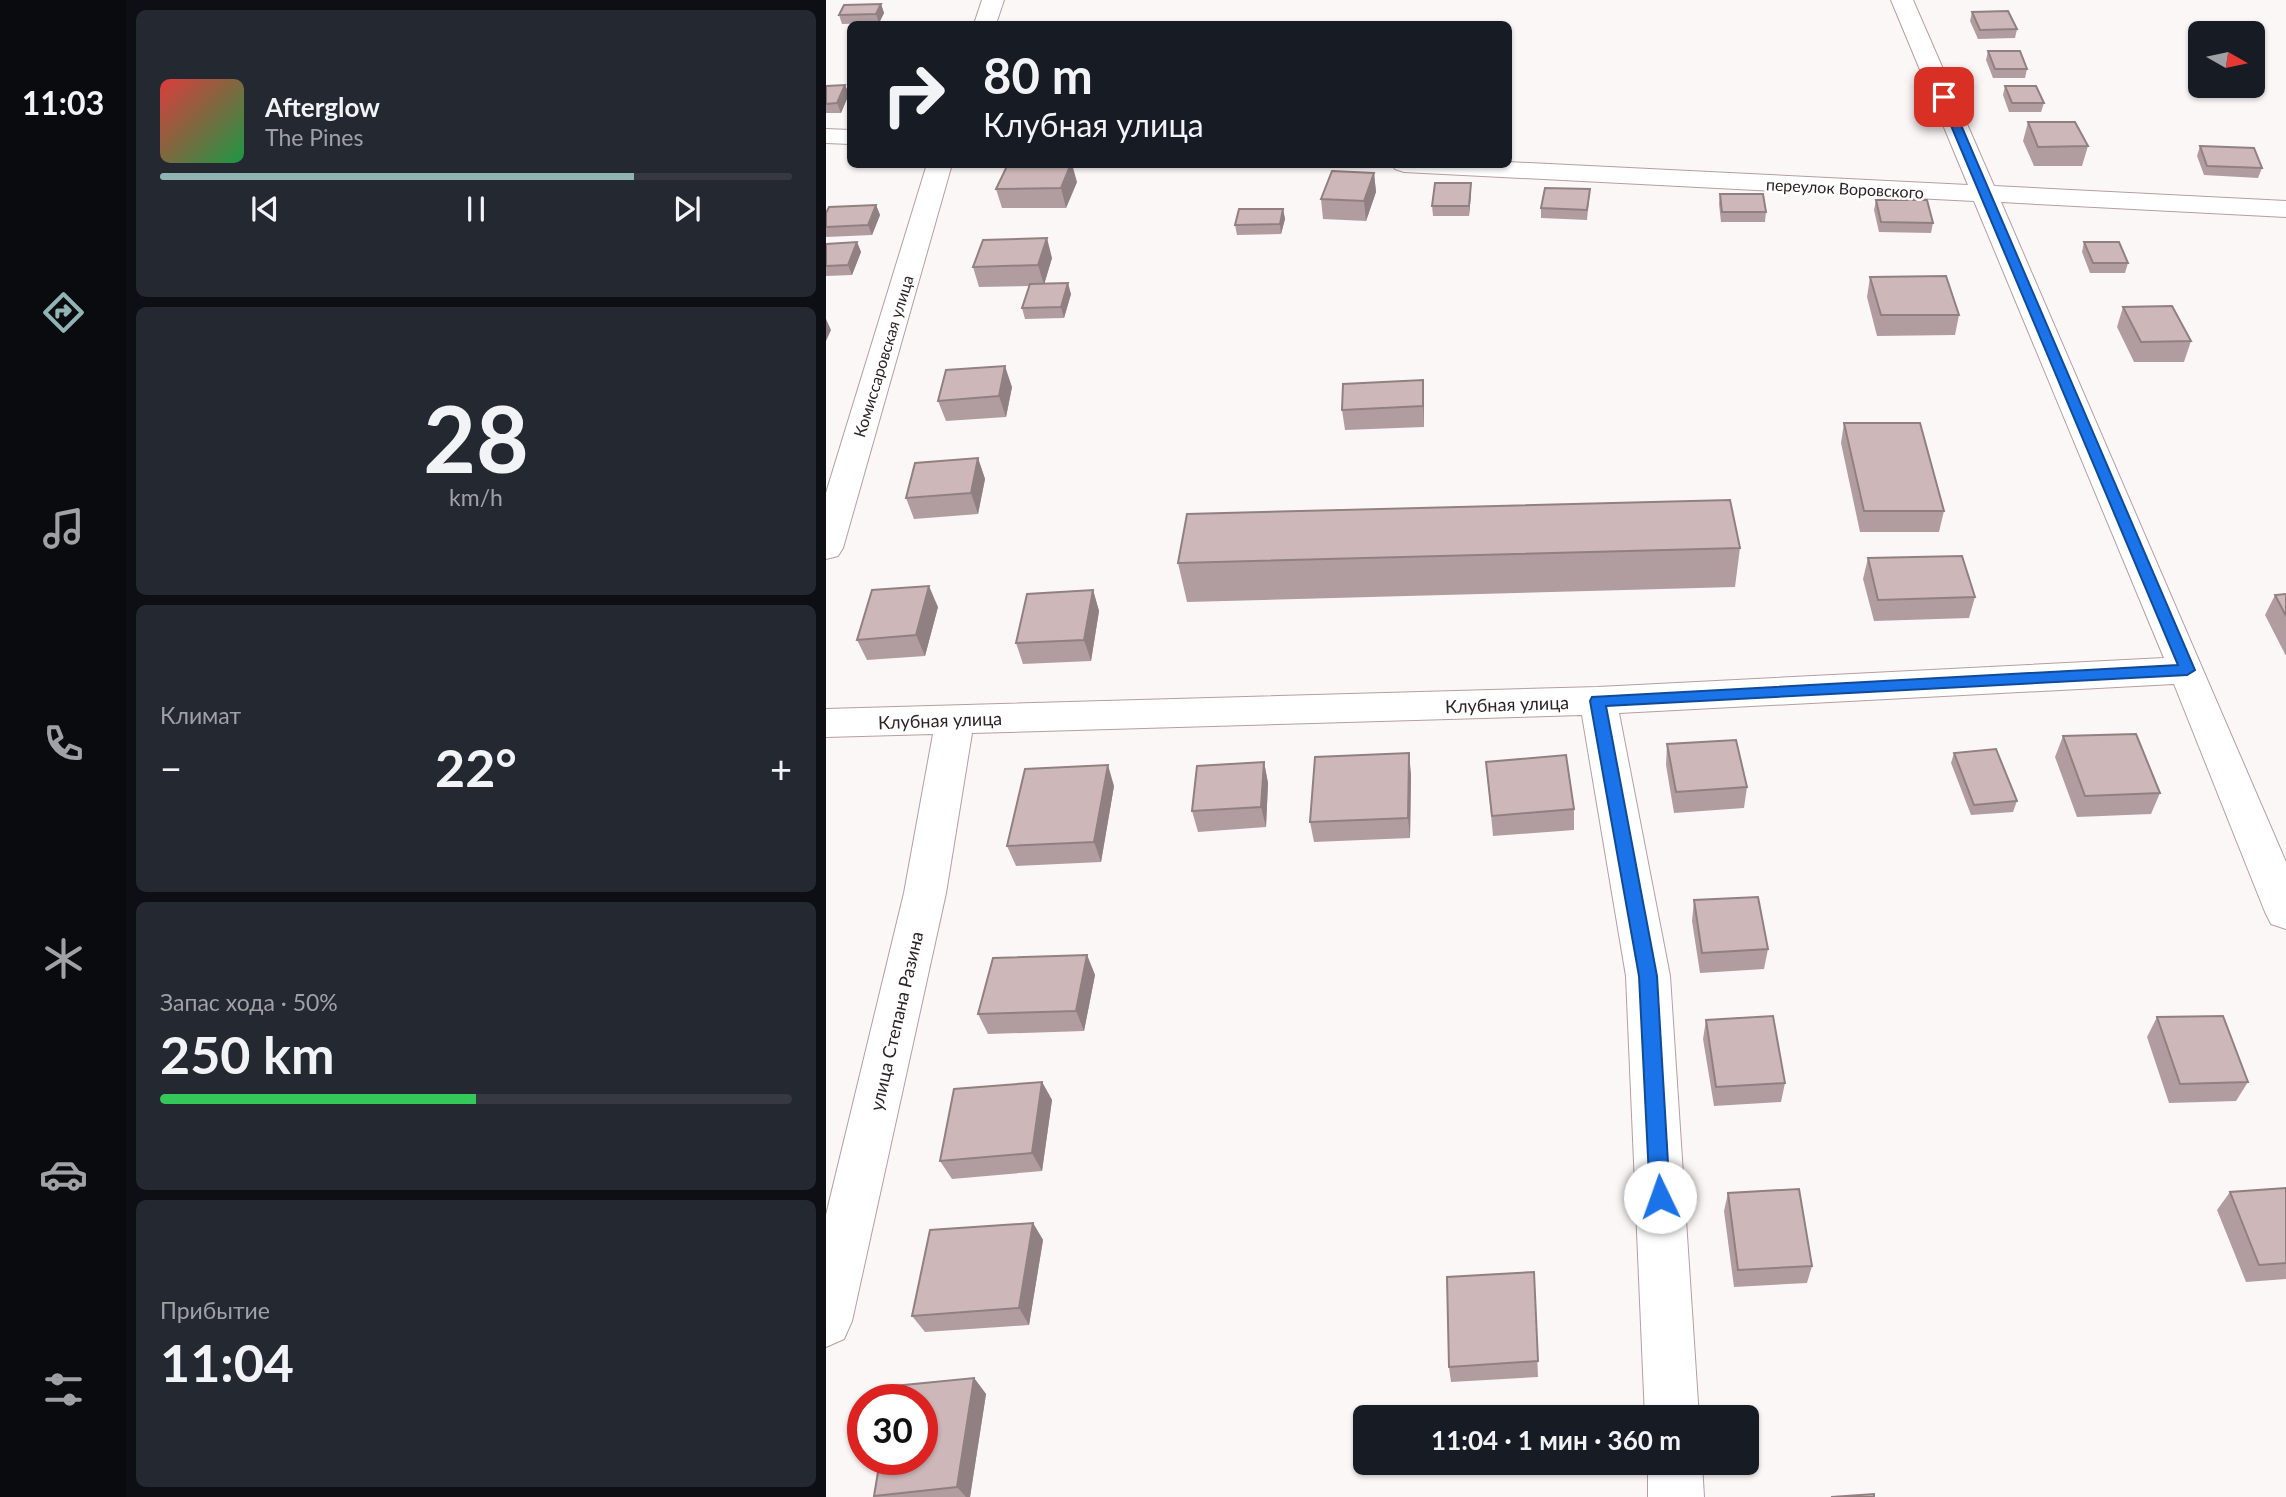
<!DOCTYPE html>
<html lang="ru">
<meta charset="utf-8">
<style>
body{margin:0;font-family:Lato,sans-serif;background:#242831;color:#f1f3f6;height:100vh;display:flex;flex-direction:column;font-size:26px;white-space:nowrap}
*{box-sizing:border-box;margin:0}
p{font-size:23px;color:#9ea1a6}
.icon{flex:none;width:38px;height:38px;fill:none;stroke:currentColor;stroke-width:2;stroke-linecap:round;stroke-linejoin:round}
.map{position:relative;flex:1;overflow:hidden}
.drawer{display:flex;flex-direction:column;gap:10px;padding:10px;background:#0d0f14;width:700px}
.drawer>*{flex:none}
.top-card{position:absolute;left:21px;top:21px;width:665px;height:147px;border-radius:10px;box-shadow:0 2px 5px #0004;background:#171b24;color:#f1f3f6;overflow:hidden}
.needle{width:46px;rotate:99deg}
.tools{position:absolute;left:1362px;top:21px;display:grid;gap:14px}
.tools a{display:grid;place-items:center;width:77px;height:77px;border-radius:10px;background:#171b24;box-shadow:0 2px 5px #0004;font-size:35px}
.speed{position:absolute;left:21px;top:1384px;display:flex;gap:14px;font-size:35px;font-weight:700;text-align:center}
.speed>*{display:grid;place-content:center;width:91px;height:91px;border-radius:50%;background:#171b24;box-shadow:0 2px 5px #0004;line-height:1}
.speed .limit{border:10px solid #d22;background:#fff;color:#111}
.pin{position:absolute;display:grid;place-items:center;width:60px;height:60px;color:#fff;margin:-30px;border-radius:14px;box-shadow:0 4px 10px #0006}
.me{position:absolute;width:77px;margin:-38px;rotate:357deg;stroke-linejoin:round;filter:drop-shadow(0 0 5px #0008)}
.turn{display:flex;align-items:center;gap:24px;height:147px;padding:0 21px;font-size:32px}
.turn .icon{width:91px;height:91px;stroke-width:2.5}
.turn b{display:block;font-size:49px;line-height:60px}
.big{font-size:52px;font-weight:700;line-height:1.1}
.drawer .tile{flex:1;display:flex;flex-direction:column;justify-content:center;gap:10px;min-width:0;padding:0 24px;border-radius:10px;background:#242831}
.drawer .dial{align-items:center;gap:0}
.dial b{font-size:91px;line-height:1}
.song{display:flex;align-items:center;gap:21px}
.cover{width:84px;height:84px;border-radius:10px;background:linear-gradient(135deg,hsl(0 70% 55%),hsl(140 70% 35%))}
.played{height:7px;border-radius:4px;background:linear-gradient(90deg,#90b4b3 75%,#363941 75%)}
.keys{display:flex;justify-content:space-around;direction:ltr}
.heat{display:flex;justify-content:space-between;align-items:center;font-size:38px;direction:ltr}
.charge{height:10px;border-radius:5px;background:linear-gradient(90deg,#34c759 50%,#363941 0)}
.trip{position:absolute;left:527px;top:1405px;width:406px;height:70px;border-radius:10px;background:#171b24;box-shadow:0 2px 5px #0004;font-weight:700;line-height:70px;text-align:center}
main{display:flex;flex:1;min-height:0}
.tabs{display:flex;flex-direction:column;width:126px;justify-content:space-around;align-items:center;background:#090b0e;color:#9ea1a6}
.tabs .icon{width:49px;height:49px}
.tabs .active{color:#90b4b3}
.tabs b{font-size:32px;color:#f1f3f6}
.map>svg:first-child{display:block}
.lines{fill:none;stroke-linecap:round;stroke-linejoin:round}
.minor-casing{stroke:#b59ea1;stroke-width:2}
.minor{fill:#fff;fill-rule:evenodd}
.wall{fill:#b19d9f}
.shaded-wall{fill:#908082}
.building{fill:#ceb7b9;stroke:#908082;stroke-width:2}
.route{fill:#1a73e8;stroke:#114b97;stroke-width:2}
.labels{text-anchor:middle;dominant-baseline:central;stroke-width:5;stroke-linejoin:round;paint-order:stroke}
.far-street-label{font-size:16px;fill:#2d2425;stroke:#fff}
.street-label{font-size:18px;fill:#2d2425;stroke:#fff}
</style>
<main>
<nav class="tabs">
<b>11:03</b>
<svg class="icon active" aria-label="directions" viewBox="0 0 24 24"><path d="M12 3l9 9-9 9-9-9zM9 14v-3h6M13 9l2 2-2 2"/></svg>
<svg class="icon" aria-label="music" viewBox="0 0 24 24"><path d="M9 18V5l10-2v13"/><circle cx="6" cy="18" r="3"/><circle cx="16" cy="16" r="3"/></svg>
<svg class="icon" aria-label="phone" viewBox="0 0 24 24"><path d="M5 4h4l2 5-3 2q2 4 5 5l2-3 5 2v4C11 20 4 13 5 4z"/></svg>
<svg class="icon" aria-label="climate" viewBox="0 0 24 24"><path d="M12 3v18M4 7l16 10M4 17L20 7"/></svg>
<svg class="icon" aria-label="car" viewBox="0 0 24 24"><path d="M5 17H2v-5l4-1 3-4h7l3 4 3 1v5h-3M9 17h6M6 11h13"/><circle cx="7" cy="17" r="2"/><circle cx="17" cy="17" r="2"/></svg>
<svg class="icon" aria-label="filters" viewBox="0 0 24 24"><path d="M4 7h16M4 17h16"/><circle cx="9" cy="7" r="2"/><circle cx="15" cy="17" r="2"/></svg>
</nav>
<section class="drawer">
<div class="tile">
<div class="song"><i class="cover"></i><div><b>Afterglow</b><p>The Pines</p></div></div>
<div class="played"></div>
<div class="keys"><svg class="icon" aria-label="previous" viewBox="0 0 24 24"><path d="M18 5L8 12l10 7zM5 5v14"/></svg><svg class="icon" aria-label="pause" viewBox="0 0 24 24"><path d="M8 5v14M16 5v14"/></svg><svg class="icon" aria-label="next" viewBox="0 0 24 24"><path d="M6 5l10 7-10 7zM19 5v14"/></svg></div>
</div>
<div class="tile dial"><b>28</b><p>km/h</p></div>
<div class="tile"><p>Климат</p>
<div class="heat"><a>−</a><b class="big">22°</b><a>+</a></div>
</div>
<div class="tile"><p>Запас хода · 50%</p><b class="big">250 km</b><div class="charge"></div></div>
<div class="tile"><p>Прибытие</p><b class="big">11:04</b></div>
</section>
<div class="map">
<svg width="1460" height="1497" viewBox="0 0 1460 1497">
<rect width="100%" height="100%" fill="#fcf7f7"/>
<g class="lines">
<!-- minor casing -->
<g class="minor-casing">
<path id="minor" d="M156,0H178L170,24H148Z
M1065,0H1087L1168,186L1460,201V217L1175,202L1460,862V929L1445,924L1439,912L1348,684L793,713L844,976L873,1418H819L800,976L756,715L146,733L120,893L26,1321L18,1339L0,1347V1215L78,893L107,734L0,737V709L772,687L1338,658L1148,201L578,172L569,169L566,164H682V162L1142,185Z
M0,129L24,130V144L0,143Z
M101,164H126L17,548L12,556L0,559V493Z
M822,1463H876L878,1497H822Z"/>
</g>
<!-- minor -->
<use href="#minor" class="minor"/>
</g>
<!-- wall -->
<path class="wall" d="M55,4L58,13L53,23L16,24L13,15Z
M1146,12L1191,29L1189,38L1152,39L1144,21Z
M1162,51L1201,69L1199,78H1167L1160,60Z
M19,85L23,94L15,113H0V86Z
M1179,86L1218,103L1215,112H1183L1177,95Z
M1202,122L1262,146L1256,166H1208L1197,141Z
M1374,146L1436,168L1432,178L1378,175L1371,156Z
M548,173L550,192L540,221L497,219L495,199Z
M251,182L240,208H176L170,189Z
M645,183V193L643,216H607L606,206Z
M764,189L761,220L715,218V208Z
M894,194L940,212L939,222H895L893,204Z
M1050,200L1107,223L1105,233L1053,232L1048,210Z
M50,205L54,215L46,235L0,237V213Z
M457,209L459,219L455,234L411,235L409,225Z
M31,242L35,252L26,275L0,276V244Z
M1258,242L1302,263L1299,273H1264L1256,252Z
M226,258L218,284L245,294L238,318L199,319L196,308L204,286L153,287L147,267Z
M1044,277L1133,315L1129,335L1051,336L1041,297Z
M1297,307L1365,341L1358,362H1308L1291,327Z
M186,387L180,417L120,421L112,401Z
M598,401V427L519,430L516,410Z
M1018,423L1118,511L1113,532H1034L1015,443Z
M152,458L159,479L152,514L88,519L80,498Z
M914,548L909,587L361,602L352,563Z
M1042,558L1149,597L1143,618L1048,621L1037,579Z
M267,590L273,611L265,661L197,664L190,643Z
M1460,594V656L1439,615L1449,595Z
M112,607L99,656L41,660L31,640Z
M1237,736L1334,793L1325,814L1251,817L1229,757Z
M841,744L921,787L918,808L848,813L840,765Z
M1128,753L1191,801L1187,812L1145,815L1125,763Z
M438,762L442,783L440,827L372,832L366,811Z
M660,762L748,809V830L667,836Z
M585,774L584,838L488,842L484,822Z
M288,786L275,862L190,866L181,846Z
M868,900L942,949L938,969L874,973L866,921Z
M261,955L269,975L258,1031L162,1034L152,1014Z
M1331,1017L1422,1082L1410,1101L1343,1103L1321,1037Z
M880,1020L959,1083L955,1102L888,1106L877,1039Z
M216,1082L226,1100L216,1171L126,1179L114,1161Z
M1460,1188V1279L1420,1282L1391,1210L1404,1192Z
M902,1193L986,1266L981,1283L908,1287L898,1211Z
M207,1223L217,1240L203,1325L99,1332L86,1316Z
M708,1272L712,1377L625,1382L623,1367Z
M148,1378L160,1394L144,1497H49L48,1496Z"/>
<!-- shaded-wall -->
<path class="shaded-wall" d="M55,4L58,13L53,23L50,14Z
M19,85L23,94L15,113L11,103Z
M245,164H246L251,182L240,208L235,188Z
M548,173L550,192L540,221L538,201Z
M645,183V193L643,216V206Z
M50,205L54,215L46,235L42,225Z
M457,209L459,219L455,234L454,224Z
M221,238L226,258L218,285L212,265Z
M31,242L35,252L26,275L22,265Z
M242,283L245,294L238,318L235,307Z
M0,319L5,330L0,341Z
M179,366L186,387L180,417L173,396Z
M597,380L598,401V427L597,406Z
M152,458L159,479L152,514L145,493Z
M103,586L112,607L99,656L90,635Z
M267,590L273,611L265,661L258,640Z
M583,753L585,774L584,838L582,818Z
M438,762L442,783L440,827L435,807Z
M282,765L288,786L275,862L268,842Z
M261,955L269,975L258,1031L250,1011Z
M216,1082L226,1100L216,1171L206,1153Z
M207,1223L217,1240L203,1325L193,1308Z
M148,1378L160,1394L144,1497H140L131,1487Z"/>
<!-- building -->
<path class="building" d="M55,4L50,14L13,15L18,5Z
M1182,11L1191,29L1154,30L1146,12Z
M1162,51H1194L1201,69H1169Z
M19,85L11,103L0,104V86Z
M1179,86H1210L1218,103H1186Z
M1202,122H1249L1262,146L1212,147Z
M1374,146L1428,148L1436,168L1381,166Z
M182,164H245L235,188L170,189Z
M506,171L548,173L538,201L495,199Z
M609,183H645L643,206H606Z
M719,188L764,189L761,210L715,208Z
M894,194H937L940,212H896Z
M1050,200H1101L1107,223L1055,222Z
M50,205L42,225L0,227V213L3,207Z
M413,209H457L454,224L409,225Z
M221,238L212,265L147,267L157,240Z
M31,242L22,265L0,266V244Z
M1258,242H1293L1302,263H1267Z
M1120,276L1133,315H1055L1044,277Z
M242,283L235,307L196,308L204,284Z
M1346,306L1365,341L1315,342L1297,307Z
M179,366L173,396L112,401L120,370Z
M597,380V406L516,410L517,384Z
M1018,423H1094L1118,511H1038Z
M152,458L145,493L80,498L89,463Z
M904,500L914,548L352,563L361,514Z
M1136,556L1149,597L1052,600L1042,558Z
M103,586L90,635L31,640L46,590Z
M267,590L258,640L190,643L201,594Z
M1460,594V616L1449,595Z
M1310,734L1334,793L1259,796L1237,736Z
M910,740L921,787L850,792L841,744Z
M1170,749L1191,801L1148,805L1128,753Z
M583,753L582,818L484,822L489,757Z
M740,755L748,809L666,816L660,762Z
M438,762L435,807L366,811L371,766Z
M282,765L268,842L181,846L199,769Z
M932,897L942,949L876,953L868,900Z
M261,955L250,1011L152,1014L167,958Z
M947,1016L959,1083L890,1087L880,1020Z
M1397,1016L1422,1082L1354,1084L1331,1017Z
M216,1082L206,1153L114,1161L128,1089Z
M1460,1188V1263L1433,1265L1404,1192Z
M973,1189L986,1266L912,1270L902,1193Z
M207,1223L193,1308L86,1316L104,1230Z
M708,1272L712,1361L623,1367L621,1277Z
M148,1378L131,1487L48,1496L54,1460H96V1400H66L68,1386Z
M1048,1494V1497H1005Z"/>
<!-- route -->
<path class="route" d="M1118,95L1123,97L1369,670L1361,675L780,706L831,976L844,1197L841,1203L834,1206L827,1203L824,1197L813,976L764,701L766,697L1352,665L1113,97Z"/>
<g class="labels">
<!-- far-street labels -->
<g class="far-street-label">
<text transform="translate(1019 188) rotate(3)">переулок Воровского</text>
<text transform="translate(57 356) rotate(-73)">Комиссаровская улица</text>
</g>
<!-- street labels -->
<g class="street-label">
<text transform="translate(681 704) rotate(-2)">Клубная улица</text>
<text transform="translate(114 720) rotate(-2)">Клубная улица</text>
<text transform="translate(70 1021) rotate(-77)">улица Степана Разина</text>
</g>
</g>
</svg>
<div class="tools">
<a><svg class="needle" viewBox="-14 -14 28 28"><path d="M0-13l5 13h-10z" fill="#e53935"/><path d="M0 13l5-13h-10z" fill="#9ea1a6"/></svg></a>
</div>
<div class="speed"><div class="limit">30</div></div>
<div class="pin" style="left:1118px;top:97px;background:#d93025"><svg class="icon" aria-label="arrive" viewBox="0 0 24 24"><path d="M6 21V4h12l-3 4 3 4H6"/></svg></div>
<svg class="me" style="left:834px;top:1197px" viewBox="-20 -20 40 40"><circle r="19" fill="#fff"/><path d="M0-13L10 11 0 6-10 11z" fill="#1a73e8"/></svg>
<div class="trip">11:04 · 1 мин · 360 m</div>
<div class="top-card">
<div class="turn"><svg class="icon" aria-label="right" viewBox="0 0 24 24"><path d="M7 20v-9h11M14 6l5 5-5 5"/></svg><div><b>80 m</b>Клубная улица</div></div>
</div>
</div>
</main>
